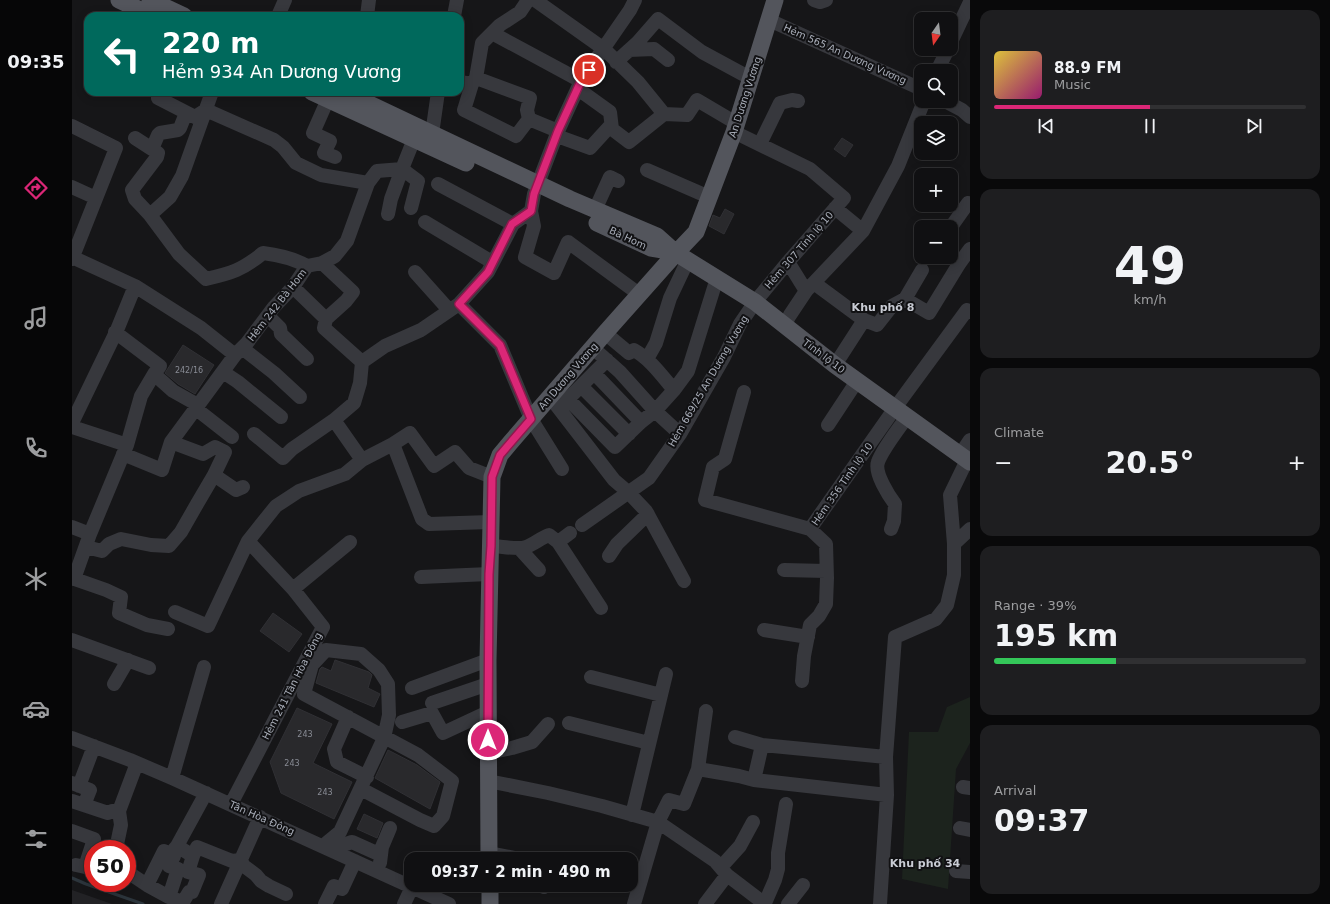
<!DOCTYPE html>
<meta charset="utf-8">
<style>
body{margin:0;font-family:"DejaVu Sans",sans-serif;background:#1e1e20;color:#f1f3f6;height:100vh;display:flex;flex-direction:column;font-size:15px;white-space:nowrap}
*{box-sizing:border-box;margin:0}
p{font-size:13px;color:#9c9d9f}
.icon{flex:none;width:22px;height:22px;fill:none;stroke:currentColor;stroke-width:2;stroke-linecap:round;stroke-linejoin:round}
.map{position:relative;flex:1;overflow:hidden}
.details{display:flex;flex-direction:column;gap:10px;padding:10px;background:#09090a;width:360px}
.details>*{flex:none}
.banner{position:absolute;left:12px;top:12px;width:380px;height:84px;border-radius:12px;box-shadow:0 2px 10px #0003,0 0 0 1px #303032;background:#00695c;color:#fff;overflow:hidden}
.needle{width:26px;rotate:194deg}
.fabs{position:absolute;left:842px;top:12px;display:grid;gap:8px}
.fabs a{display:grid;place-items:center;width:44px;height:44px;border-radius:8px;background:#101012;box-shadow:0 2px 10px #0003,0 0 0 1px #303032;font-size:20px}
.speed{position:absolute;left:12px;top:840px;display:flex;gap:8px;font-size:20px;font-weight:700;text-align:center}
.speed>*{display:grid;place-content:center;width:52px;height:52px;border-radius:50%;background:#101012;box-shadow:0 2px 10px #0003,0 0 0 1px #303032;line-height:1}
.speed .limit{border:6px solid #d22;background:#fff;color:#111}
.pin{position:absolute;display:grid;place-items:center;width:34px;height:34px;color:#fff;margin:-17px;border:2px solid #fff;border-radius:50%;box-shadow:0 1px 4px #0007}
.me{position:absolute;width:44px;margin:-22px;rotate:0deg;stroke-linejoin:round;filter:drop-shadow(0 0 3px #0008)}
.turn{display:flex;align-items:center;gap:14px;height:84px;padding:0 12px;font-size:18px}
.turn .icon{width:52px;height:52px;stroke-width:2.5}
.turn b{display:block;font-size:28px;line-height:34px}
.big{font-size:30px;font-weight:700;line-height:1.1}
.details .widget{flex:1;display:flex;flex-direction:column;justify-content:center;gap:6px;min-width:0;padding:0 14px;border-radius:12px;background:#1e1e20}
.details .dial{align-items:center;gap:0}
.dial b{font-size:52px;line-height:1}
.song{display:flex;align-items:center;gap:12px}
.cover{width:48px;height:48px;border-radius:6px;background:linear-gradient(135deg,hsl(50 70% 55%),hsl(320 70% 35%))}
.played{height:4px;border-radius:2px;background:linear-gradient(90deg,#db2777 50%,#303032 50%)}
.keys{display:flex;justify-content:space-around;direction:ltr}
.heat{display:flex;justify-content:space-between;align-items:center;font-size:22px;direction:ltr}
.charge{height:6px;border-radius:3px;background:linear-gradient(90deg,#34c759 39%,#303032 0)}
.trip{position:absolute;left:332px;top:852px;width:234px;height:40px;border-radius:12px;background:#101012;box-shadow:0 2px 10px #0003,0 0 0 1px #303032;font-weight:700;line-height:40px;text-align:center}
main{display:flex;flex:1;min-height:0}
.tab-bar{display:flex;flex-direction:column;width:72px;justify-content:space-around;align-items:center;background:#060607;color:#9c9d9f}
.tab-bar .icon{width:28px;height:28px}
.tab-bar .active{color:#db2777}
.tab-bar b{font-size:18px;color:#f1f3f6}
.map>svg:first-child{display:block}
.built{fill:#222225}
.green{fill:#1c231d}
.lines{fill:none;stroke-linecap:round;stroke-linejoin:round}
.stream{stroke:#2c353c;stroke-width:3}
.building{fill:#29292c;stroke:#303034}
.minor{stroke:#37383d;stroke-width:14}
.major{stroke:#53555c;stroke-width:17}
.route-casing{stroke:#8e194d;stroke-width:10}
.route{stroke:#db2777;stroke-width:7}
.labels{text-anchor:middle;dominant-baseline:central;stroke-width:4;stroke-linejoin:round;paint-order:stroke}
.number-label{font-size:8px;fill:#888b94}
.street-label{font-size:10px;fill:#a8adb8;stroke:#111113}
.neighbourhood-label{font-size:11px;font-weight:bold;fill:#c9ccd4;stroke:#111113}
</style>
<main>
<nav class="tab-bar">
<b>09:35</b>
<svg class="icon active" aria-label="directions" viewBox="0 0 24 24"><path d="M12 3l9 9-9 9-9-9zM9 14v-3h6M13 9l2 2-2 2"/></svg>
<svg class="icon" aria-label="music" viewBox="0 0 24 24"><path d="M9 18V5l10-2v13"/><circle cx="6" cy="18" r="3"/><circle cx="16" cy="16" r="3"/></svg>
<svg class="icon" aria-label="phone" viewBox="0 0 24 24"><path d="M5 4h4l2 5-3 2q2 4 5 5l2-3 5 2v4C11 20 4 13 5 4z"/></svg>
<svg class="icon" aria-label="climate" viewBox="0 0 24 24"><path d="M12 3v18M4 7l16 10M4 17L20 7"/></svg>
<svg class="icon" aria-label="car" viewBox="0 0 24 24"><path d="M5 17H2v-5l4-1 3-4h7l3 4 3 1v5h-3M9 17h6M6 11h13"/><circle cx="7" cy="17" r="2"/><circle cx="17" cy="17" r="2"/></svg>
<svg class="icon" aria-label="filters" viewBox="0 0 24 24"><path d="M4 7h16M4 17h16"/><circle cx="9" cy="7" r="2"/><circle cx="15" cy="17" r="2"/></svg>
</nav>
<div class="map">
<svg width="898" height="904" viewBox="0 0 898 904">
<rect width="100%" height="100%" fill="#161618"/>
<!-- built -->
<path class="built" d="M0,890L40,904H0Z"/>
<!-- green -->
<path class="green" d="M898,697V743L884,769L876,889L830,879L837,732H866L875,707Z"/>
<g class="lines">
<!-- stream -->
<path class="stream" d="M0,878L14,884L71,904"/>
</g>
<!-- building -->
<path class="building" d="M770,138L781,145L773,157L762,149Z
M653,209L662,214L652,234L637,226L641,215L648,218Z
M111,345L142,365L123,394L106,384L93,373Z
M201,613L230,634L217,652L188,631Z
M263,660L297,672L300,675L296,688L308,694L302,707L244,683L248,669L250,667L259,671Z
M225,708L260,724L241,763L280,782L262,819L209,793L198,762Z
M316,750L345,765L368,782L358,809L303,778Z
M292,814L311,823L305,838L285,829Z"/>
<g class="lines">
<!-- minor -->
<path class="minor" d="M456,0L448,12L428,25L410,43L404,78L400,84L392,110L444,136L457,119
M463,0L532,49L566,82L592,114
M742,0L748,2L754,0
M206,16L213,0
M295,16L297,0
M382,16L385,0
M697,20L849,89
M420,33L509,81
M879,42L898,2
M557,50L582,49L596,60
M544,62L565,43L586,19L630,52L678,78
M865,71L876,49
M404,78L458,98L455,110L457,119L486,131
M388,82L400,84
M506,89L538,112L540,129L557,142L592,114
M140,92L110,176L98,197L78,215L107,254L134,279C160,273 170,270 191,253C207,255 221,258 235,266
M86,98L123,117L134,110L202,140L211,147L224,163L249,175L296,183
M256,99L241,133L258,141L252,153L263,157
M873,101L890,110L898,117
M592,114L615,115L625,100L664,123
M0,126L44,148L0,259
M360,134L366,92
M485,136L518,148L539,125
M63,138L80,149L86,135L88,133L106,130L108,128L114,113
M688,144L708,103L720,100L726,101
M575,170L637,197
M366,184L441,224
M0,187L24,198
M763,208L791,231
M523,210L538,177L546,181
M459,211L462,226L453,257L482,273L496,242L567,294
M316,214L319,199L330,169L346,181L339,208
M78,215L63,199L60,190L85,157L86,153L80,149
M353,222L420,262
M879,227L896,203
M0,257L63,286L129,328L163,355
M716,262L734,291
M250,263L281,292L274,301L254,319L252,328L290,362
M343,272L377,310
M742,283L792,320
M221,287L254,319
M833,299L850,270
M387,304L428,345L459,419L490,469
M196,316L208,328L209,334L235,359
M712,326L718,315L734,291L791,231L826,166L852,101
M43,332L88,366L82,374
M533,333L557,353L562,350C578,359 590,376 602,390
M170,348L202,373L228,397
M521,348L548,372L583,411L608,434
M575,359L584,343L598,298L616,260
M763,365L792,320L805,325L820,306L833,299L857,313L887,264L898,249
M151,372L166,382L209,417
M522,373L569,422
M509,386L557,434
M672,392L653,459L641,467L633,500L738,529L823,408L895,310L898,312
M478,397L542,480L556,492L574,511L612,581
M496,399L543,447L569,422L583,411L602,390L616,371L645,278
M490,405L535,360
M123,408L160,437
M262,420L290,460
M0,423L45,330L63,286
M756,425L785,381
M0,427L55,445
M182,434L211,458L220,449L262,420L282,403L288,383L290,362L313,346L349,330L387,304L416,272L441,224L459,211L462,194L486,131L509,81L558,10L563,0
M321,444L350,519L357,524L418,522
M51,454L90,470L99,442L163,355L175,343L202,307L221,287L235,266L250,263L263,256L275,241L296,183L305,171L330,169L342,139
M888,455L898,440
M142,475L164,490L171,487
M510,525L577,478L608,434L652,357L668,324L683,302L716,262L772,198L738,169L662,132
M0,527L18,534
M819,529L822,521L823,504C817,496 802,473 806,462C810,450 827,428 835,417
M486,542L498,533
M882,544L898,529
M419,546C428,546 447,550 454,547C462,544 469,538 477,535L486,542L529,608
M14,547L30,551L37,544L49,539L79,545L97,546L109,532L125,504L142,475L153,452L143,447L131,454L99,442
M447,548L467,570
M537,556L545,544L576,514
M712,570L754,571
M349,577L417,574
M0,578L34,590L49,597L47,613L75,625L96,629
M2,579L18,534L55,445L69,396L82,374L101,391L126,405
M221,589L278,542
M103,612L136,626L176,541L204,506L227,491L273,474L290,460L321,444L338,433L362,466L383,452L397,468L420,477
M692,630L736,637
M0,640L77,668
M519,677L589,695
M730,681L732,656L738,625L747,616L754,604L755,578L754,544L738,529
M42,684L56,660
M340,688L416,660
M360,703L416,684
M276,717L262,749L265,762L295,777
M330,722L360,713L371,733L416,712
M497,723L577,743
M663,737L690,745L814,757
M0,738L58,760L100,778L377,904
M416,753L440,748L460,742L476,724
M626,769L667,776L682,780L815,795
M100,778L132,667
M682,780L690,745
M416,781L476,793L530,806L586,822L643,861L655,875L693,904
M0,783L18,790L12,805L0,801
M7,786L22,746
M891,787L898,788
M159,804L251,627L221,589L176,541
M12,805L36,813L40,811H47
M560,815L594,674
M888,828L898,830
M0,831L22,839L13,867L4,865
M105,846L121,856L125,847L160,861L168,860L172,866L184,875L189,881L197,886L214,894
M251,846L268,832L312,738L317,715L316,684L307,670L289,654L254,650L240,665L232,694L346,755L380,781L371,816L362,826L348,820L289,789
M44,849L49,825L47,811L65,763
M99,853L105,846L134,793
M267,853L271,845L280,842L309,855
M417,853L448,859
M308,863L310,847L318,828
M649,867L668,846L681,822
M884,871L898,872
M60,875L75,885L92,851L102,856L97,866L106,869L97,897
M75,885L97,897L111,902L117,892H120L127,875L116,872L121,856
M467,885L472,887
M693,903L703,880L706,869V853L714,804
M149,904L188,817
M253,904L262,886L270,889L283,861
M332,904L340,887
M562,904L586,822L597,800L612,804L626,769L634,711
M633,904L655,875
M716,904L731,885
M808,904L815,795L814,757L823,637L864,619L875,605L882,575V544L878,495L895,460"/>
<!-- major -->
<path class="major" d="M47,0L81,16
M78,0L112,16
M240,92L394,163
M272,92L498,199L585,236L604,253L683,302L763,365L898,462
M525,223L579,248L603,252
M417,859L416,660L420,477L428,455L438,443L533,333L604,253L624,232L662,132L703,0
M418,885V904"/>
</g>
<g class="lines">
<!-- route casing -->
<g class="route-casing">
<path id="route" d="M416,740L417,574L419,546L420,477L428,455L459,419L428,345L387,304L416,272L440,224L459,211L462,194L486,131L509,81L517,70"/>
</g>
<!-- route -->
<use href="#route" class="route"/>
</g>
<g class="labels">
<!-- number labels -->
<g class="number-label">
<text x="117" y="370">242/16</text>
<text x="233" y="734">243</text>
<text x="220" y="763">243</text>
<text x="253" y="792">243</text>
</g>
<!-- street labels -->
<g class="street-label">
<text transform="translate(773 54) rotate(24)">Hẻm 565 An Dương Vương</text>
<text transform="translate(673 97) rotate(-72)">An Dương Vương</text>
<text transform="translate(556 238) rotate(25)">Bà Hom</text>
<text transform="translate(727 250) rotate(-49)">Hẻm 307 Tỉnh lộ 10</text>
<text transform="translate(205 305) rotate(-52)">Hẻm 242 Bà Hom</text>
<text transform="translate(752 356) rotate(37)">Tỉnh lộ 10</text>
<text transform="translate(496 376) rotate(-49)">An Dương Vương</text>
<text transform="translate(636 381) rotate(-60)">Hẻm 669/25 An Dương Vương</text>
<text transform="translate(770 484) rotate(-55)">Hẻm 356 Tỉnh lộ 10</text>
<text transform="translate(220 686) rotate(-63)">Hẻm 241 Tân Hòa Đông</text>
<text transform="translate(190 818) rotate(24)">Tân Hòa Đông</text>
</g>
<!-- neighbourhood labels -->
<g class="neighbourhood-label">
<text x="811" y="307">Khu phố 8</text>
<text x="853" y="863">Khu phố 34</text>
</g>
</g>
</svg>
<div class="fabs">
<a><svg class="needle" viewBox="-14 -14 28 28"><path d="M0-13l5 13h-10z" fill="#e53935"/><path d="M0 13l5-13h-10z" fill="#9c9d9f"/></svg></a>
<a><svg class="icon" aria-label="search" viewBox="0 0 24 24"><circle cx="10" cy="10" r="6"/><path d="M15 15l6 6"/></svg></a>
<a><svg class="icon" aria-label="layers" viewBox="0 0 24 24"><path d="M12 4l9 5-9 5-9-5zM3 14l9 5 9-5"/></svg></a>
<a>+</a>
<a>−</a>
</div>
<div class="speed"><div class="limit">50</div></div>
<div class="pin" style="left:517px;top:70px;background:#d93025"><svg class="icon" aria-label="arrive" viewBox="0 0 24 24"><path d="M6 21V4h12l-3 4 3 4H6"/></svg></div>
<svg class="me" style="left:416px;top:740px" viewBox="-20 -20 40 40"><circle r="17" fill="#db2777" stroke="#fff" stroke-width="3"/><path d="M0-11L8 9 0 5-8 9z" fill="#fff"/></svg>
<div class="trip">09:37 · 2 min · 490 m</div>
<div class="banner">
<div class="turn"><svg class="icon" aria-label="left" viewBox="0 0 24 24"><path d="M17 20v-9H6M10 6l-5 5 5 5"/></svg><div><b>220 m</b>Hẻm 934 An Dương Vương</div></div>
</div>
</div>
<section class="details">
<div class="widget">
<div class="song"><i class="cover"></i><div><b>88.9 FM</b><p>Music</p></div></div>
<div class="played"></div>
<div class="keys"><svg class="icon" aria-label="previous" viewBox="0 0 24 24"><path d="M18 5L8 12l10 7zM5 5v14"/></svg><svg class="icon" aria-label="pause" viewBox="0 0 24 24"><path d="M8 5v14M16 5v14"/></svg><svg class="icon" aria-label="next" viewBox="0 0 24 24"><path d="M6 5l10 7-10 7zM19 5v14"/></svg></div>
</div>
<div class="widget dial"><b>49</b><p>km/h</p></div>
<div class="widget"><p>Climate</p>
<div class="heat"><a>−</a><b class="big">20.5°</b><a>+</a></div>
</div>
<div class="widget"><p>Range · 39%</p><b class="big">195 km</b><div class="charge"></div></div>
<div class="widget"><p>Arrival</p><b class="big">09:37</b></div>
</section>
</main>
